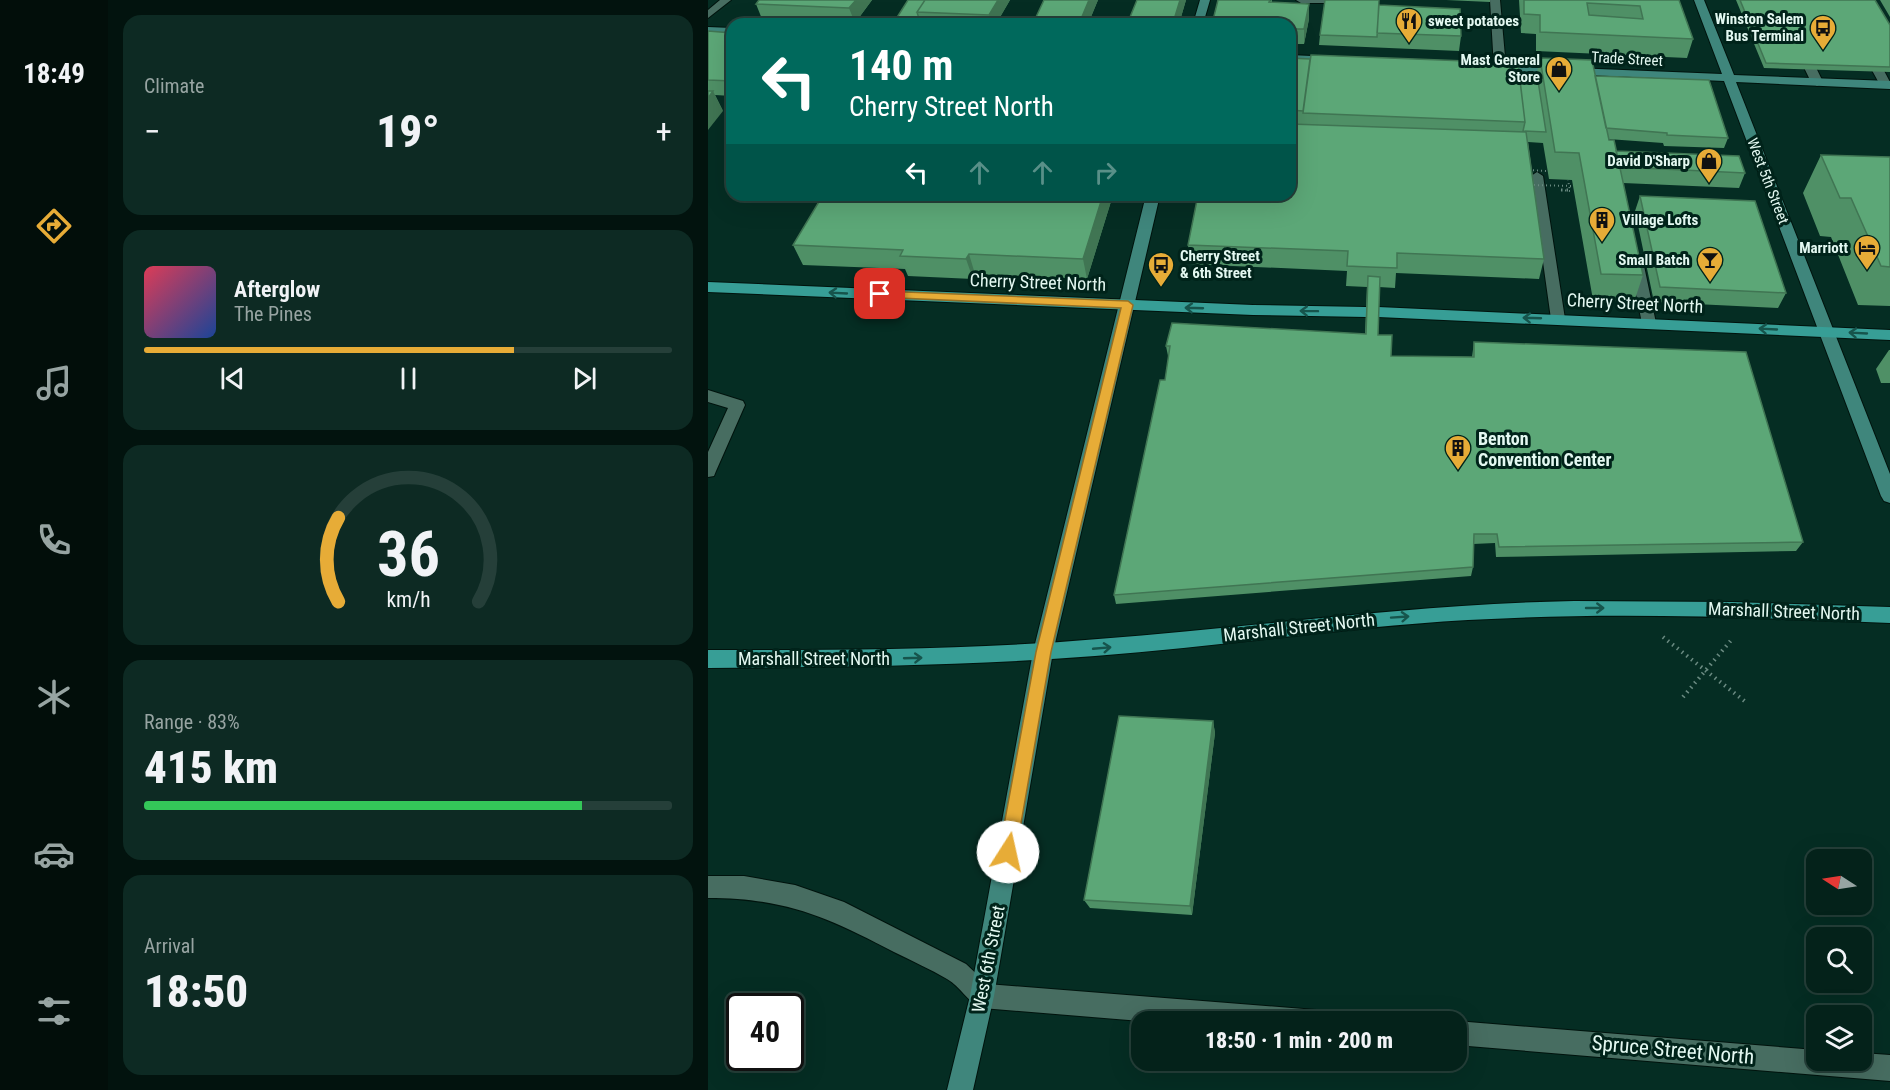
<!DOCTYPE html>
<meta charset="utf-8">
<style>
body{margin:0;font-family:"Roboto Condensed",sans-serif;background:#0d2a23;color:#f1f3f6;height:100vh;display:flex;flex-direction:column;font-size:22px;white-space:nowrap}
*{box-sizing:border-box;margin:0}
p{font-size:20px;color:#97a4a2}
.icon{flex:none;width:33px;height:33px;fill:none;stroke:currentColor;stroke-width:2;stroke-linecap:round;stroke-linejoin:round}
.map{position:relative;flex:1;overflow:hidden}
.sheet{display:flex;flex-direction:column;gap:15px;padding:15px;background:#02130e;width:600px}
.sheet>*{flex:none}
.banner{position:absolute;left:18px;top:18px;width:570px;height:183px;border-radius:18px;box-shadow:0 6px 24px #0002,0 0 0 2px #253f39;background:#00695c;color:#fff;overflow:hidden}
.needle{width:39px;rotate:282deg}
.tools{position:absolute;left:1098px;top:849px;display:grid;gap:12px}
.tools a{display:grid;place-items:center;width:66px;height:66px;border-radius:12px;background:#04221a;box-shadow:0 6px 24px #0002,0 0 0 2px #253f39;font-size:30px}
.speed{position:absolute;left:18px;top:993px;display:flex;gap:12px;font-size:30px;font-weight:700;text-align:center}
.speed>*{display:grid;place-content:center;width:78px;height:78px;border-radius:50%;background:#04221a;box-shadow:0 6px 24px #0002,0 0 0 2px #253f39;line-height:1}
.speed .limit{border:3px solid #111;border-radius:9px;background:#fff;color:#111}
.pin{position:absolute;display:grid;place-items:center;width:51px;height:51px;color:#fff;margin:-26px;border-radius:12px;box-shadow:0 3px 9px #0006}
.me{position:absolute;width:66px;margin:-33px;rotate:10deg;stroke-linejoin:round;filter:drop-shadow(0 0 4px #0008)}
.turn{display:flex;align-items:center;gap:21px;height:126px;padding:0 24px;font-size:27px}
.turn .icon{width:78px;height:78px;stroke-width:2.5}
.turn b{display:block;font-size:42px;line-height:51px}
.lanes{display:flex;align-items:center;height:57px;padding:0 24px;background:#0003;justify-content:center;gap:30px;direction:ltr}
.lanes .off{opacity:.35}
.big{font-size:45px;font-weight:800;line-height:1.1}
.sheet .tile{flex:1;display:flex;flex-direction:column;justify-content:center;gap:9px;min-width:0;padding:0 21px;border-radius:18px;background:#0d2a23}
.sheet .dial{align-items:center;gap:0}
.dial svg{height:156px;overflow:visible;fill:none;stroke:#253f39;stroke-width:7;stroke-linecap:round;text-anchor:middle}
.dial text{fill:#f1f3f6;stroke:none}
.song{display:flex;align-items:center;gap:18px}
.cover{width:72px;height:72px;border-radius:9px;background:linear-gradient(135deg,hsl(350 70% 55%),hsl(220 70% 35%))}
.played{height:6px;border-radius:3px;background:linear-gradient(90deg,#e7ac37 70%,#253f39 70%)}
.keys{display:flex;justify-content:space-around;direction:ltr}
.heat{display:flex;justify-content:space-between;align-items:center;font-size:33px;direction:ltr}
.charge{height:9px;border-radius:4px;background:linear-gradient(90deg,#34c759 83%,#253f39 0)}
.trip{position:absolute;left:423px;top:1011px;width:336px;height:60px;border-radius:18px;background:#04221a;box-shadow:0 6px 24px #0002,0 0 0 2px #253f39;font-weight:800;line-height:60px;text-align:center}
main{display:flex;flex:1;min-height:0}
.menu{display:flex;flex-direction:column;width:108px;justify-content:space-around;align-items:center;background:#020e0a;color:#97a4a2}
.menu .icon{width:42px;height:42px}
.menu .active{color:#e7ac37}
.menu b{font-size:27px;color:#f1f3f6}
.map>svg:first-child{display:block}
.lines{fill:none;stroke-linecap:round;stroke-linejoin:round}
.lane-casing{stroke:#00130d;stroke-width:2}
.street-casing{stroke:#00130d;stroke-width:2}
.secondary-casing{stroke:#00130d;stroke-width:2}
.primary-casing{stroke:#00130d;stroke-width:2}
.path-far2{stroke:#6a8a81;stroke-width:2;stroke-dasharray:1 3;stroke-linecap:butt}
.path-far1{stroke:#6a8a81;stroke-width:3;stroke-dasharray:1.5 4;stroke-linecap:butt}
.path{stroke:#6a8a81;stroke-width:4;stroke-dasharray:1.5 4.5;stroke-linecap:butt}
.lane{fill:#476d61;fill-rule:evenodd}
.street{fill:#476d61;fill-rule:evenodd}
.secondary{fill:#3f867c;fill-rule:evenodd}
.primary{fill:#379e96;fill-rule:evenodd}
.path-bridge{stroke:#6a8a81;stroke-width:2;stroke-dasharray:1 3;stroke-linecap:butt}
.wall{fill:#4f9066}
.shaded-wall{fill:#407553}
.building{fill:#5ca777;stroke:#407553;stroke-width:1.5;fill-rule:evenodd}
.oneway{stroke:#16544c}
.route{fill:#e7ac37;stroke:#967024;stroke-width:1.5}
.labels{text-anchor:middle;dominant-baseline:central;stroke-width:6;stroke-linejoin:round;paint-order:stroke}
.far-poi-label{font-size:15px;font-weight:bold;fill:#e3f8f1;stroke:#00231a;text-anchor:end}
.far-street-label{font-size:15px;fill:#e3f8f1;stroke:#00231a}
.street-label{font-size:18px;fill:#e3f8f1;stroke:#00231a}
.poi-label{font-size:18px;font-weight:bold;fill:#e3f8f1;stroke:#00231a;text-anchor:start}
.near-street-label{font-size:21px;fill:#e3f8f1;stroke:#00231a}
</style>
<main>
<nav class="menu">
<b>18:49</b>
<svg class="icon active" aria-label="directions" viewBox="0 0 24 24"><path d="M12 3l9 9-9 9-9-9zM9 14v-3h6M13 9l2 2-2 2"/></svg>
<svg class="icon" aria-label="music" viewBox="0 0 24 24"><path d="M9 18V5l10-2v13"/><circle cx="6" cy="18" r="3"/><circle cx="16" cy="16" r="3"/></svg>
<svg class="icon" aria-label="phone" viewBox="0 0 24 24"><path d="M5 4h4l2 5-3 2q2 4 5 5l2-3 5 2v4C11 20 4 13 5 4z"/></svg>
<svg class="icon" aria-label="climate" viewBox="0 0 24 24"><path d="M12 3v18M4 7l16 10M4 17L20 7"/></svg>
<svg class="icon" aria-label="car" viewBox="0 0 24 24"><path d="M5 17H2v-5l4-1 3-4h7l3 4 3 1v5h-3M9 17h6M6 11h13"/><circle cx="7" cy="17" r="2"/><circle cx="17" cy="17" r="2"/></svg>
<svg class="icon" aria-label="filters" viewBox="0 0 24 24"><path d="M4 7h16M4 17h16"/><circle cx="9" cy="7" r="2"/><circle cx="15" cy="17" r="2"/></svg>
</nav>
<section class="sheet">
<div class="tile"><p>Climate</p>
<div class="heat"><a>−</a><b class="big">19°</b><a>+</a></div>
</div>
<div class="tile">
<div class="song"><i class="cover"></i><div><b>Afterglow</b><p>The Pines</p></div></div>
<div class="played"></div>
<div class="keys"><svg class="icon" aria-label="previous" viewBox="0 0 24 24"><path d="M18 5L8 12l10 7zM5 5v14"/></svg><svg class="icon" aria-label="pause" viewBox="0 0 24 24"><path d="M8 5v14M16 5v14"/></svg><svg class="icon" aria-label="next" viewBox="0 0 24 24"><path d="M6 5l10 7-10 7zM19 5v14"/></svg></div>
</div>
<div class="tile dial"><svg viewBox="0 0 100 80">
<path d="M14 69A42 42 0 1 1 86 69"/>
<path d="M14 69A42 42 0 0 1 14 26" stroke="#e7ac37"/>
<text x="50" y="56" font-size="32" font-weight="700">36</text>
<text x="50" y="72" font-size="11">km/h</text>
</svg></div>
<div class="tile"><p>Range · 83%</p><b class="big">415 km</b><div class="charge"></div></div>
<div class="tile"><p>Arrival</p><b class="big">18:50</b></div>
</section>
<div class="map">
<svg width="1182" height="1090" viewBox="0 0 1182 1090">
<rect width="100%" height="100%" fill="#052d23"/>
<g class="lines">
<!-- lane casing -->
<g class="lane-casing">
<path id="lane" d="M588,0H640L635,3H593Z
M782,0H792L798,68L792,71L786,68Z
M1093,46L1099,49L1115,82L1113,84L1109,86L1103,82L1087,49Z
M1159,47L1165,50L1182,82V88L1174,87L1172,85L1153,50Z
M816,66L822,69L823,91L817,95L811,91L810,69Z
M829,172L835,176L857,319L850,324L843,319L823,176Z
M928,257L935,261L948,323L941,328L934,323L921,261Z
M0,390L35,401L37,405L8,471L6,476L0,477V452L20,408L0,402Z"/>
</g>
<!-- street casing -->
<g class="street-casing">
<path id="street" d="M12,0H23L0,18V10Z
M0,876H36L87,885L136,902L258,964L279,984L608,1010L617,1013L620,1022H445L274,1008C259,1002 253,987 239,979C222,969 204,961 186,952C119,917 77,898 0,898Z
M748,1021L1108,1050V1060H1154V1053L1182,1055V1081L748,1045V1022H746Z"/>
</g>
<!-- secondary casing -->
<g class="secondary-casing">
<path id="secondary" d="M492,0H502L495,24H485Z
M986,0H996L1026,75L1182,81V89L1028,82L1182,474V503L1176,501L1173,496L1016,81L788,71L782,68L788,65L1014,74Z
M0,27L24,28V34L0,33Z
M582,55L626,57L632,60L626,63L582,61Z
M438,195H452L345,652L286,996L265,1090H239L262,996L325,652Z"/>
</g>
<!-- primary casing -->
<g class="primary-casing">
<path id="primary" d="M0,282L545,305L658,307L664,310L670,307L1182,330V340L670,317L664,314L658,317L545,315L0,292Z
M866,601L1024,602L1182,607V623C1041,617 900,612 760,620C635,627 511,647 387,656C258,666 129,667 0,668V650C130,650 261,650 390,639C549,627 706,604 866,601Z"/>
</g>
<!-- path-far2 -->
<path class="path-far2" d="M853,190L862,191L860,180"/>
<!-- path-far1 -->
<path class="path-far1" d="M853,190H862"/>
<!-- path -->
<path class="path" d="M955,637L1039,703
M975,697L1025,638"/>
<!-- lane -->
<use href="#lane" class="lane"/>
<!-- street -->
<use href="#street" class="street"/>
<!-- secondary -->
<use href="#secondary" class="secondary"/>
<!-- primary -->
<use href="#primary" class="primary"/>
<!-- path-bridge -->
<path class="path-bridge" d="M821,170L839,171
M822,185L866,186"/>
</g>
<!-- wall -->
<path class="wall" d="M51,0H164L147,23L54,19L48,4Z
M200,0H302L288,24H189L188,19Z
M390,0L380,24H329L328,17Z
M478,0L471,24H421L420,22Z
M564,0V2L601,19L596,44H582V24H504Z
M738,0H782V2Z
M811,0H971L985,39L979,58L828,51V34L813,33Z
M1028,0H1167L1182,25V72L1056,68Z
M1172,0H1182V17Z
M671,5L753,36L751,51L611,45L612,35Z
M0,31L24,33V96L7,95L15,111L0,98Z
M582,58L812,81H827L832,58L887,76L1020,138L1016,148L956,146L955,143L900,139L908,151L1037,173L1031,188L915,183L935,275L926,302L885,300L864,180L841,179L835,143L820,142L836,259L831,279L688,273L687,288L671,287L670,335L683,356L764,357L766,342L1095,542L1088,551L788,557L787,543L765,544V567L763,576L408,604L406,595L457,380L461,356H460L458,346L657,334L659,287L638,286L639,271L482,264L480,245L582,195Z
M1113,155L1182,157V306L1150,305L1123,237L1112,236L1095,193Z
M115,195H405L379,279L267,274L265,279L200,276L197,269L95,265L85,245Z
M932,196L1078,293L1070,308L946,302L927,211Z
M1181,350H1182V383H1173L1168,369Z
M505,721L507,733L484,915L382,908L376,900Z"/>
<!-- shaded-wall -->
<path class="shaded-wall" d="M148,0H164L147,23L141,8Z
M290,0H302L288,24H284L281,15Z
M381,0H390L380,24H374L373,19Z
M472,0H478L471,24H465Z
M601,4V19L596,44V29Z
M5,91L15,111L0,130V98Z
M395,195H405L379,279L375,259Z
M261,254L267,274L265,279L258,259Z
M505,721L507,733L484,915L482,906Z"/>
<!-- building -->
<path class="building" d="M51,0H148L141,8L48,4Z
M200,0H217L209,12L212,22L188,19Z
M217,0H290L281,15L209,12Z
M336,0H381L373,19L328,17Z
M429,0H472L465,23L420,22Z
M510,0H562L561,2L601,4L596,29H582V24H504Z
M617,0H671L669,37L612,35Z
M816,0H971L985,39L832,32V15L816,14ZM879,3L932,6L935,19L881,15Z
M1032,0H1167L1182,25V67L1058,63Z
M671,5L752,9L753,36L669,33Z
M0,31L24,33V81L0,80Z
M603,55L810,63L817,122L595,113Z
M582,58L602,59L595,111L582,110Z
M832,58L884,60L901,140H906L935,275L893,274L871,153L847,152Z
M887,76L1001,80L1020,138L959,135V133L898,128Z
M812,81H830L838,132L815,131L817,122Z
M0,91H5L0,98Z
M582,124L818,132L836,259L689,253V268L661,267L639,266L640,251L480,245L490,195H582Z
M908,151L1031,156L1037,173L912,167Z
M1113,155L1182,157V267L1173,266L1143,198H1132Z
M115,195H395L375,259L261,254L258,259L192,256L195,250L85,245Z
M932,196L1047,201L1078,293L952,287Z
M660,276L672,277L670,335H684L683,356L766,357V342L1038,352L1095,542L791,547L789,534H766L765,567L406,595L452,380H457L462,346H458L464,323L658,334Z
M411,716L505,721L482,906L376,900Z"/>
<!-- one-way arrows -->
<defs><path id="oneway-shaft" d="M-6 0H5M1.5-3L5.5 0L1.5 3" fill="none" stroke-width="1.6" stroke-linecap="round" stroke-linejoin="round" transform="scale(1.5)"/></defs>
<g class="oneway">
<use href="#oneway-shaft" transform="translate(130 293) rotate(-177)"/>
<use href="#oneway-shaft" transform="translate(486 308) rotate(-178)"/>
<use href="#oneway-shaft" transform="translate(601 311) rotate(-179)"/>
<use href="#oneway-shaft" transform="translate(824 318) rotate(-178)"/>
<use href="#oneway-shaft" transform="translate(1060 329) rotate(-177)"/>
<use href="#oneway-shaft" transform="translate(1150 333) rotate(-177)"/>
<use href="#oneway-shaft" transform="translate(887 608)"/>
<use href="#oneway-shaft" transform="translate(692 617) rotate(-4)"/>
<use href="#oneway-shaft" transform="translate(394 648) rotate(-5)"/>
<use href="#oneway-shaft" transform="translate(205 658) rotate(-2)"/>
</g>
<!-- route -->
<path class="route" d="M172,291L420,301L425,305L343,652L308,852L306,857L300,860L294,857L291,852L328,652L413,308L168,297L167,294Z"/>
<!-- icons -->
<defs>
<g id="restaurant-pin" transform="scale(1.35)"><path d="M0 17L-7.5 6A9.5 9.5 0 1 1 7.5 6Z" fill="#e7ac37" stroke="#00231a"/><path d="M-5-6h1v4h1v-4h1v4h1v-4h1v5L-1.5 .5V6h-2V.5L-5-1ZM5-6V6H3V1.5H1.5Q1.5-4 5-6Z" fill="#111"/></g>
<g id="bus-pin" transform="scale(1.35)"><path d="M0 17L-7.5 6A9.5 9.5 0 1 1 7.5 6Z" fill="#e7ac37" stroke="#00231a"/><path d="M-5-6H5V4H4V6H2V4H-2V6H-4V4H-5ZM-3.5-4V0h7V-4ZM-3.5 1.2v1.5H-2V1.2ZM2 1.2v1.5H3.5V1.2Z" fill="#111"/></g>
<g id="shop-pin" transform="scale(1.35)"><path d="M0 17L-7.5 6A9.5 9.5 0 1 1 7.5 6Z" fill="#e7ac37" stroke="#00231a"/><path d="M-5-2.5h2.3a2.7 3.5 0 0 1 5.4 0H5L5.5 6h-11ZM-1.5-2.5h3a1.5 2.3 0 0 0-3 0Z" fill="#111"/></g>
<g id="building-pin" transform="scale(1.35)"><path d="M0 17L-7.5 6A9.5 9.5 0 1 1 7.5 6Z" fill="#e7ac37" stroke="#00231a"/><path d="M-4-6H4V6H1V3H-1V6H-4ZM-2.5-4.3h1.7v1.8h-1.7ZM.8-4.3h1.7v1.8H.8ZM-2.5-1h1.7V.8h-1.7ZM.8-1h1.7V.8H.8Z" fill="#111"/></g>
<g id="hotel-pin" transform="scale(1.35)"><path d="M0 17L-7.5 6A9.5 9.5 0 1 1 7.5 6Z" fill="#e7ac37" stroke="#00231a"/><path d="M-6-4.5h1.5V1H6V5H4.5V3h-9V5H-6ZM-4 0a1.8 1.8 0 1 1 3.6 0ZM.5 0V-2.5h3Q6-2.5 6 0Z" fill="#111"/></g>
<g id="bar-pin" transform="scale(1.35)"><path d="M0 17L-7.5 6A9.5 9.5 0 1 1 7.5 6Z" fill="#e7ac37" stroke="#00231a"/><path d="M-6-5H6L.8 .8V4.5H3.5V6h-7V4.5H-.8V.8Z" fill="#111"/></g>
</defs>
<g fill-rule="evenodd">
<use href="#restaurant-pin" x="701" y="21"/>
<use href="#bus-pin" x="1115" y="28"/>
<use href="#shop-pin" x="851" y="69"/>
<use href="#shop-pin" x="1001" y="161"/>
<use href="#building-pin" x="894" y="220"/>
<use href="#hotel-pin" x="1159" y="248"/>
<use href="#bar-pin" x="1002" y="260"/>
<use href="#bus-pin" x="453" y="265"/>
<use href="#building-pin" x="750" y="448"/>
</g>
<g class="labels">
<!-- far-poi labels -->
<g class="far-poi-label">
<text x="1096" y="19">Winston Salem<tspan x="1096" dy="17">Bus Terminal</tspan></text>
<text x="720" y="21" text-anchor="start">sweet potatoes</text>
<text x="832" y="60">Mast General<tspan x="832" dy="17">Store</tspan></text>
<text x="982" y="161">David D'Sharp</text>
<text x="914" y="220" text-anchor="start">Village Lofts</text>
<text x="1140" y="248">Marriott</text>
<text x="472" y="256" text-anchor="start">Cherry Street<tspan x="472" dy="17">&amp; 6th Street</tspan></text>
<text x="982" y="260">Small Batch</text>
</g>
<!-- far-street labels -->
<g class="far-street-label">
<text transform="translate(919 59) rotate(3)">Trade Street</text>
<text transform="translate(1060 181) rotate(69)">West 5th Street</text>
</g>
<!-- street labels -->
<g class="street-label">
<text transform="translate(330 282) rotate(2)">Cherry Street North</text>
<text transform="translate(927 303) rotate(3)">Cherry Street North</text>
<text transform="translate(1076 611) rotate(2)">Marshall Street North</text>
<text transform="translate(591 627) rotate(-6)">Marshall Street North</text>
<text x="106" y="658">Marshall Street North</text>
<text transform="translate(280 959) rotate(-79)">West 6th Street</text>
</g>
<!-- poi labels -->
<g class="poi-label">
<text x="770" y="438">Benton<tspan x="770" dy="21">Convention Center</tspan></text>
</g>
<!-- near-street labels -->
<g class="near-street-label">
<text transform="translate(965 1050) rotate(5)">Spruce Street North</text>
</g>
</g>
</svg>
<div class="tools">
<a><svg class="needle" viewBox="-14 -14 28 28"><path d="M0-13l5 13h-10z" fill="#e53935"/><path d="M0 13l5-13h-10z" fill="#97a4a2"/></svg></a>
<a><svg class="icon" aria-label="search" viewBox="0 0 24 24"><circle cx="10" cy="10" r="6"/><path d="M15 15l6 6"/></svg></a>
<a><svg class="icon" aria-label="layers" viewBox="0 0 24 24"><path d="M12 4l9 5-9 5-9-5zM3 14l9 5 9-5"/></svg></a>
</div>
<div class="speed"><div class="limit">40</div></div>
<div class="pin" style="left:172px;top:294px;background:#d93025"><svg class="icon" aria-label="arrive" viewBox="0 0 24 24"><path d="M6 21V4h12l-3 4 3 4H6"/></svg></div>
<svg class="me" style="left:300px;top:852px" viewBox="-20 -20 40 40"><circle r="19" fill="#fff"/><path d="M0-13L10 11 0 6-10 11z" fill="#e7ac37"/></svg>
<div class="trip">18:50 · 1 min · 200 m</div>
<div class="banner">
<div class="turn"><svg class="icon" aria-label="left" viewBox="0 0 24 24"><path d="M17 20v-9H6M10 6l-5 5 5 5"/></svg><div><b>140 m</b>Cherry Street North</div></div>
<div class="lanes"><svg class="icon" aria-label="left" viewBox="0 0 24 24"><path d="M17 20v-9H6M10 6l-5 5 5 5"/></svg><svg class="icon off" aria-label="ahead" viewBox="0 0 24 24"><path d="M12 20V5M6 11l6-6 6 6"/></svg><svg class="icon off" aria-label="ahead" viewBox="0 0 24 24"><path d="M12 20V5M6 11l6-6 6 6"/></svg><svg class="icon off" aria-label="right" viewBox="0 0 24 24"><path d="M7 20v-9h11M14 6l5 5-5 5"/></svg></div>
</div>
</div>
</main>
